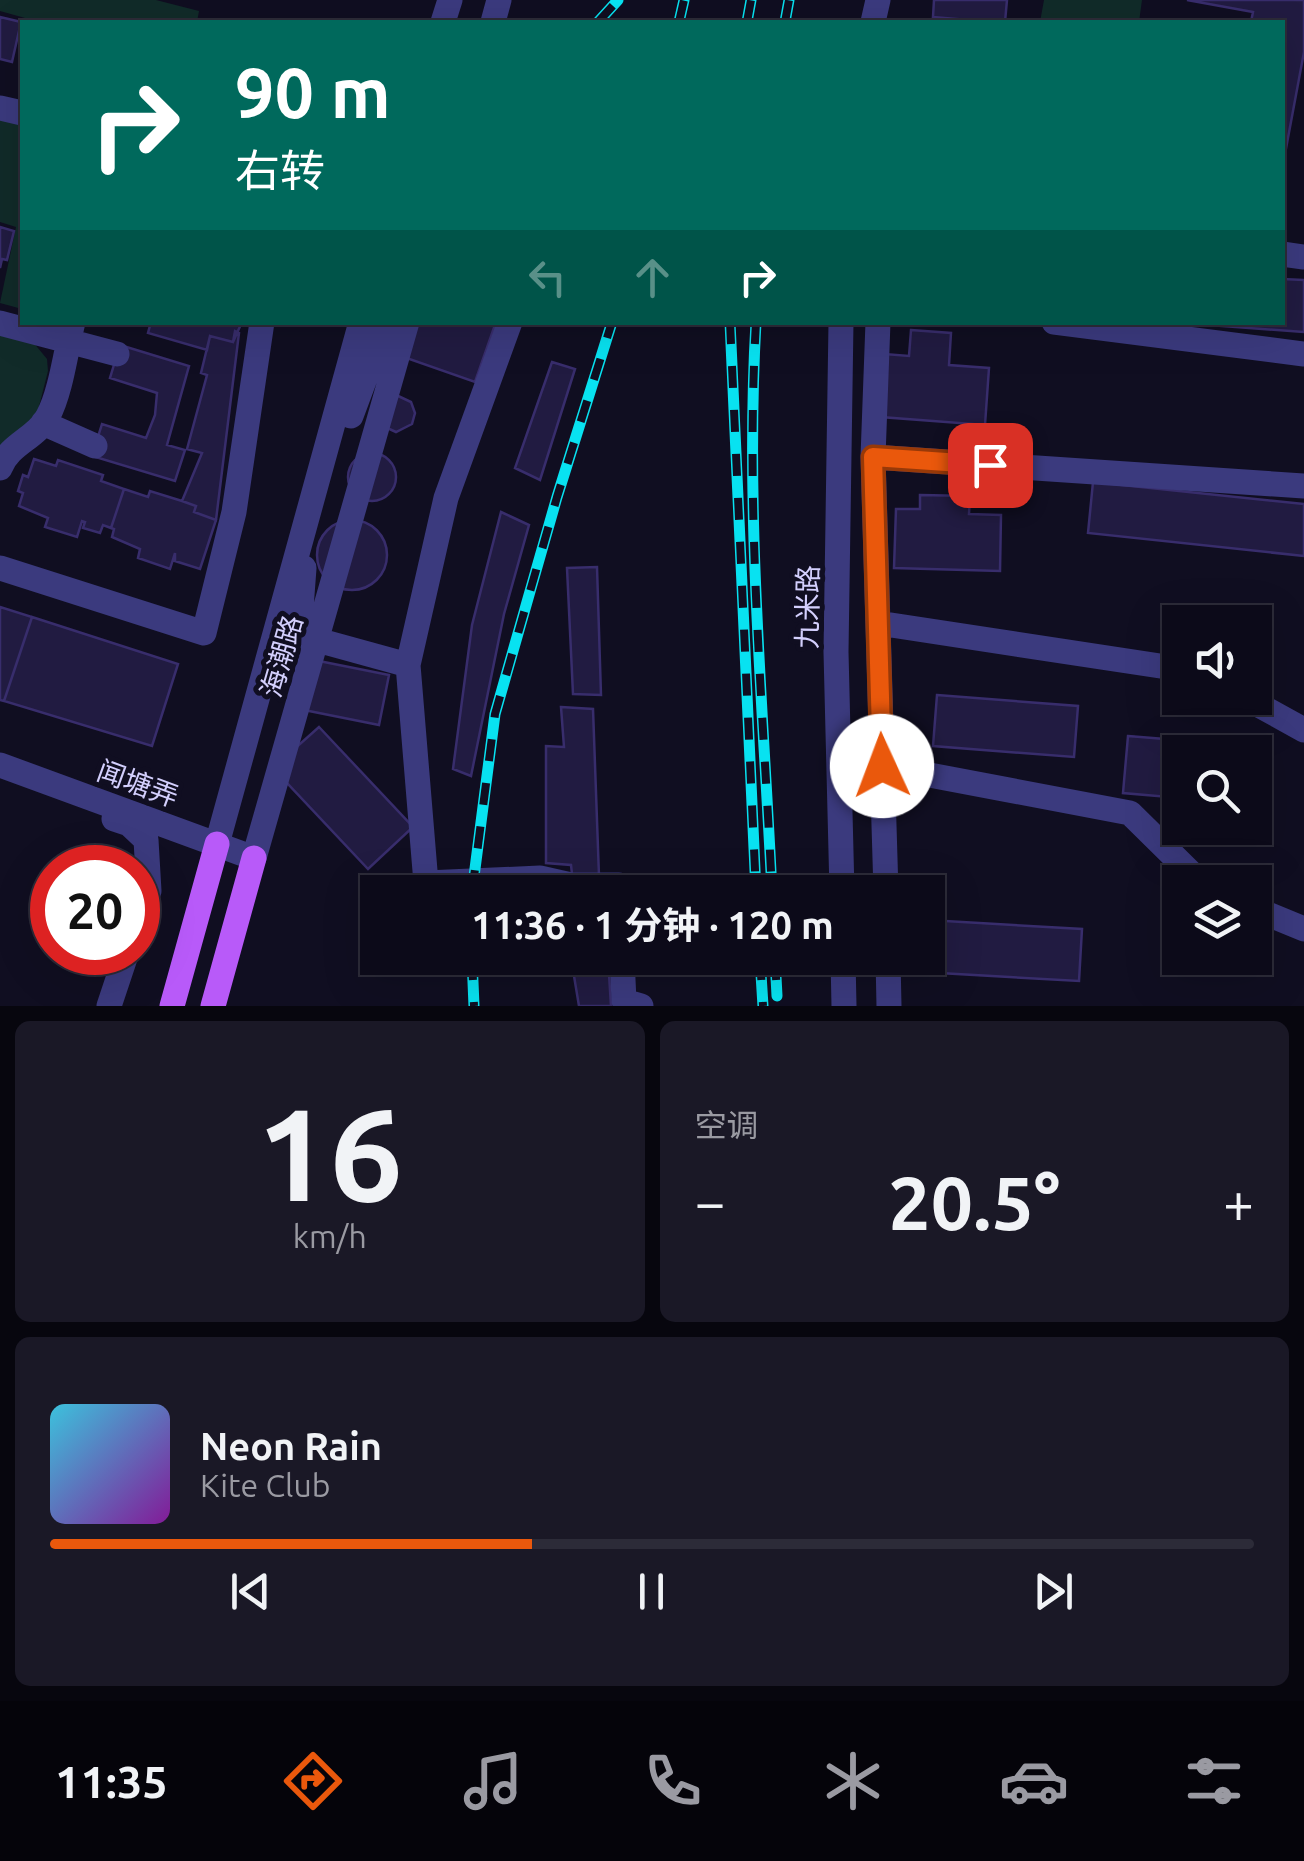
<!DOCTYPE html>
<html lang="zh">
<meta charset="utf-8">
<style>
body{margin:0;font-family:Ubuntu,"Noto Sans SC",sans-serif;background:#1a1826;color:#f1f3f6;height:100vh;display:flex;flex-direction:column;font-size:38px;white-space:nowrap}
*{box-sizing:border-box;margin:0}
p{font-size:32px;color:#9a9aa2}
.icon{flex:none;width:55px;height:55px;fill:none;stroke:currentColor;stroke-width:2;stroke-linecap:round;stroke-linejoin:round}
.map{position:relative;height:1006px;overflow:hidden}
.sheet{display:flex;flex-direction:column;gap:15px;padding:15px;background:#07060e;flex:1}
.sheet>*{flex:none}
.guide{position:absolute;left:20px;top:20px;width:1265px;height:305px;border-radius:0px;box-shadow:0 10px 40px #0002,0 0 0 2px #2c2b38;background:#00695c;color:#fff;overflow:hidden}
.tools{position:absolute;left:1162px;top:605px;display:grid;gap:20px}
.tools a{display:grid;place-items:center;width:110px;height:110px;border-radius:0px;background:#0c0a19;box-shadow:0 10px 40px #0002,0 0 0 2px #2c2b38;font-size:50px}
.speed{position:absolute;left:30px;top:845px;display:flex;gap:20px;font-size:50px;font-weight:700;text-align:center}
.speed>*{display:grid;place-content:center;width:130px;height:130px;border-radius:50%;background:#0c0a19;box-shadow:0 10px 40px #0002,0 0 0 2px #2c2b38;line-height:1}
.speed .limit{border:15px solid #d22;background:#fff;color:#111}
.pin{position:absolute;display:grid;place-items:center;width:85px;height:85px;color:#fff;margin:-42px;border-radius:20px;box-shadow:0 5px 15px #0006}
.me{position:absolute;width:110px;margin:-55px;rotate:358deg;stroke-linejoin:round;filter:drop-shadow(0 0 8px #0008)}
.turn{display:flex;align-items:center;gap:35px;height:210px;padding:0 50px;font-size:45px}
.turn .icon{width:130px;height:130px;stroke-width:2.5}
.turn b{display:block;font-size:70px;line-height:85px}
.lanes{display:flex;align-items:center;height:95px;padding:0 50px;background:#0003;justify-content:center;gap:50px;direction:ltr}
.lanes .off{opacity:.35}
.big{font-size:75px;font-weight:700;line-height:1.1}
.sheet .widget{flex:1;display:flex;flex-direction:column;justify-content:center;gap:15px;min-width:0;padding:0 35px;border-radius:15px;background:#1a1826}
.sheet .dial{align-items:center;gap:0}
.dial b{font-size:130px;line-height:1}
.song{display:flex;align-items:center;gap:30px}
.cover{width:120px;height:120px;border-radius:15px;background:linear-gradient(135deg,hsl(190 70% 55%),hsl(290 70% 35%))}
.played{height:10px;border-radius:5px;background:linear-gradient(90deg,#ea580c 40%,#2c2b38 40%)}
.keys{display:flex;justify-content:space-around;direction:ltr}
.heat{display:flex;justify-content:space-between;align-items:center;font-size:55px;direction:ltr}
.sheet .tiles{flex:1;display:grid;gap:15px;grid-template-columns:1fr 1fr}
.widget:last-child{grid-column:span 2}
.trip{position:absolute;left:360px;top:875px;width:585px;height:100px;border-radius:0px;background:#0c0a19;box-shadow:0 10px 40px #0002,0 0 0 2px #2c2b38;font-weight:700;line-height:100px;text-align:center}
.dock{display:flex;height:160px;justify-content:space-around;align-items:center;background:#05040a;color:#9a9aa2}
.dock .icon{width:70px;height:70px}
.dock .current{color:#ea580c}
.dock b{font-size:45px;color:#f1f3f6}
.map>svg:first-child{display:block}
.green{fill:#112b29}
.building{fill:#211b41;stroke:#382d6c;stroke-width:2.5}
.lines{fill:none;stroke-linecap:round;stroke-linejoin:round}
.minor{stroke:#3b3a7e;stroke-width:25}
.major{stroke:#b85af9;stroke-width:25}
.rail-casing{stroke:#08e2f1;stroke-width:11}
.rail{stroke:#100e21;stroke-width:8;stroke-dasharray:22;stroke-linecap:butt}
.route-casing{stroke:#983908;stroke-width:25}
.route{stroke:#ea580c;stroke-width:18}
.labels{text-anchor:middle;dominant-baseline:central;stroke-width:10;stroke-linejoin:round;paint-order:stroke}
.street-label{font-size:28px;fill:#d3cffd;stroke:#100e21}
</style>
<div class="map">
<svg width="1304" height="1006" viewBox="0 0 1304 1006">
<rect width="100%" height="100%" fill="#100e21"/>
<!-- green -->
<path class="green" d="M0,0H156L199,11L197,22H24L25,18L0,11Z
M1044,0H1142L1139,22H1040Z
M0,116L22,121V309L0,303L16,227L0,222Z
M0,333L33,342L47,359L48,371L36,418L0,449Z"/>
<!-- building -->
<path class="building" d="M934,0H1007L1005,22H967V20L933,17Z
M1187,0H1304V52L1282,170V22H1251L1253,12Z
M0,17L21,22L12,62L0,59Z
M0,227L14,231L7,260L2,259L0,268Z
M1282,279L1304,280V332L1209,325L1282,322Z
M151,322H242L233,342L210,336L207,350L148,333Z
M406,322H496L475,382L395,354Z
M911,330L951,333L949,365L989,368L985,425L881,417L885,354L909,356Z
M235,331L239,333L216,520L194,512L196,506L182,501L202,453L187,449L207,375L201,373L210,336L233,342Z
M120,345L189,366L167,445L185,450L175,481L92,456L102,424L146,438L155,415L157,393L110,378Z
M552,362L575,369L540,480L515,468Z
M396,395L411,402L415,413L412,424L396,432L385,427Z
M348 477a24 24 0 1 1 48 0a24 24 0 1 1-48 0Z
M34,459L56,466L58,460L103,475L101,481L124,489L111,528L103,525L100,533L83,528L85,522L82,521L77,537L45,527L48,518L19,506L23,493L18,491L23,475L28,477Z
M1093,482L1304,504V556L1088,533Z
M124,489L148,497L150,491L182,501L196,506L194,512L216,520L200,569L175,561V553L170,569L138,558L140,549L112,537L114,529L111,528Z
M920,495L970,496L969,514L1001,515L1000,571L894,568L896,509H920Z
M501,512L529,525L504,614L471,776L453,769L472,625Z
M317 555a35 35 0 1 1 70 0a35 35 0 1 1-70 0Z
M597,567L601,695L573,694L567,568Z
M0,607L32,617L4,701L0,700Z
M32,617L178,664L152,746L4,701Z
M299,657L389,675L379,725L289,707Z
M937,695L1078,706L1074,757L933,746Z
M561,707L593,709L599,876L572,874L571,865L546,863V746L564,747Z
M319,727L413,827L368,869L273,768Z
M1128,736L1263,747L1259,804H1255V752H1180V798L1123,793Z
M928,920L1082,929L1079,981L905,971L906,958H928Z
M571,958H608L611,1006H579Z"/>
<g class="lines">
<!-- minor -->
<path class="minor" d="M443,22L450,0
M493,22L499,0
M873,22L878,0
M0,108L22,113
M1282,254L1304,257
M510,322L446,498L408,665L426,883L540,878L571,885H619V892
M841,322L836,652L842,892
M878,322L873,457L886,892
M1054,322L1304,354
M0,323L117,354
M351,416L386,322
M43,423L95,446
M873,457L1304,486
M0,468C10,443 36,439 48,416C61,392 66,350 73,322
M0,568L204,633L234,512L262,322
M304,568L299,635L408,665
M878,623L1180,669
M1246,698L1304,730
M0,765L254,858L407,322
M882,766L1130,813L1200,882
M114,819L129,824L146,840L149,891L138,923
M217,844L361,322
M1255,909L1304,929
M622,958L624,1001L641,1006
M843,958L844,1006
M888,958L889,1006
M109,1006L127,952"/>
<!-- major -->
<path class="major" d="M172,1006L217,844
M213,1006L254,858"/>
<!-- rail casing -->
<g class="rail-casing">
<path id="rail" d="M598,22L618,0
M679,22L684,0
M747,22L751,0
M785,22L789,0
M730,322L756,892
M756,322C745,512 763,703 772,892
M472,892L495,714L557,497L612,322
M472,958L474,1006
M760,958L763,1006
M775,958L777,996"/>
</g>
<!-- rail -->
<use href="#rail" class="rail"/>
</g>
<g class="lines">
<!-- route casing -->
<g class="route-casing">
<path id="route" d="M882,766L873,457L990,465"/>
</g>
<!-- route -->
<use href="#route" class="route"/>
</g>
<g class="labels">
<!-- street labels -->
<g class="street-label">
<text transform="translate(807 607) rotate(-89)">九米路</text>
<text transform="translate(281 656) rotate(-74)">海潮路</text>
<text transform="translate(138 783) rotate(20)">闻塘弄</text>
</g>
</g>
</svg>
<div class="tools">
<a><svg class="icon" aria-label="sound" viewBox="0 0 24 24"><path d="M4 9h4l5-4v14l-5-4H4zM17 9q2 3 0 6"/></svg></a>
<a><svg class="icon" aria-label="search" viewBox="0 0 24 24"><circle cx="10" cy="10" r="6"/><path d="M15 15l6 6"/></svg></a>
<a><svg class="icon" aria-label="layers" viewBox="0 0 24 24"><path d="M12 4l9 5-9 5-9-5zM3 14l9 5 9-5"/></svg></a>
</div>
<div class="speed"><div class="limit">20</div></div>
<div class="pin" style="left:990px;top:465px;background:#d93025"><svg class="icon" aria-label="arrive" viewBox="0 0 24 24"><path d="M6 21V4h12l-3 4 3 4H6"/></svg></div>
<svg class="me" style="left:882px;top:766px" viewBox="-20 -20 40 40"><circle r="19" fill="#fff"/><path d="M0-13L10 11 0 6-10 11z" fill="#ea580c"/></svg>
<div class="trip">11:36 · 1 分钟 · 120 m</div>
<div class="guide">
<div class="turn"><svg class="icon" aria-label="right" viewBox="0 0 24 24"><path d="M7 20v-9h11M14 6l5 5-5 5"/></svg><div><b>90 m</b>右转</div></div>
<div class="lanes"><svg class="icon off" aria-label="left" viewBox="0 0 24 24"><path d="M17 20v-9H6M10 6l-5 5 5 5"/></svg><svg class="icon off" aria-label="ahead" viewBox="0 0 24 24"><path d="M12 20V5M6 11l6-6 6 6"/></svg><svg class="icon" aria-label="right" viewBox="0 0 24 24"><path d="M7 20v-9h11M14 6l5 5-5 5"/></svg></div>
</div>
</div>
<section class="sheet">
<div class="tiles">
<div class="widget dial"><b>16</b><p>km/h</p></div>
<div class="widget"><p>空调</p>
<div class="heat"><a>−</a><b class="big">20.5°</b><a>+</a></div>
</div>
<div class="widget">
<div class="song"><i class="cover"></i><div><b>Neon Rain</b><p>Kite Club</p></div></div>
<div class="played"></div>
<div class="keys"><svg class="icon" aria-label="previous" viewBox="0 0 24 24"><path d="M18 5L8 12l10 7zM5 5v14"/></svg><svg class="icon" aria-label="pause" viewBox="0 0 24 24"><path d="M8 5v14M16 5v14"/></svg><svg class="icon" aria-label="next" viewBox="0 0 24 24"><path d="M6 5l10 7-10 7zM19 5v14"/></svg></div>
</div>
</div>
</section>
<nav class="dock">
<b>11:35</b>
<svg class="icon current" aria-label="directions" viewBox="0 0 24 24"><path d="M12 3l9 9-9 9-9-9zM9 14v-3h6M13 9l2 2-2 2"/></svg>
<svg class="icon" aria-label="music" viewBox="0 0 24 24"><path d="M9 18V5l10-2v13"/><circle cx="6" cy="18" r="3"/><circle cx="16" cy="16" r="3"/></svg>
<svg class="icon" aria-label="phone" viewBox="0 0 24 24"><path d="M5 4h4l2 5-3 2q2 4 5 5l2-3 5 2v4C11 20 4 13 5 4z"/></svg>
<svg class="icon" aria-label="climate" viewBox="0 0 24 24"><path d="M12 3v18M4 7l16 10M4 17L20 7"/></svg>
<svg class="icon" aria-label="car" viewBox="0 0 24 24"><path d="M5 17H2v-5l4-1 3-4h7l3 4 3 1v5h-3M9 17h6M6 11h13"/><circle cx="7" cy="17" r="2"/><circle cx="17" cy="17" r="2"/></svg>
<svg class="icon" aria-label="filters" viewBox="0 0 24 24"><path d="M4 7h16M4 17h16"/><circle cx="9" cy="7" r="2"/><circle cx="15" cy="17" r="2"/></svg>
</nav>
